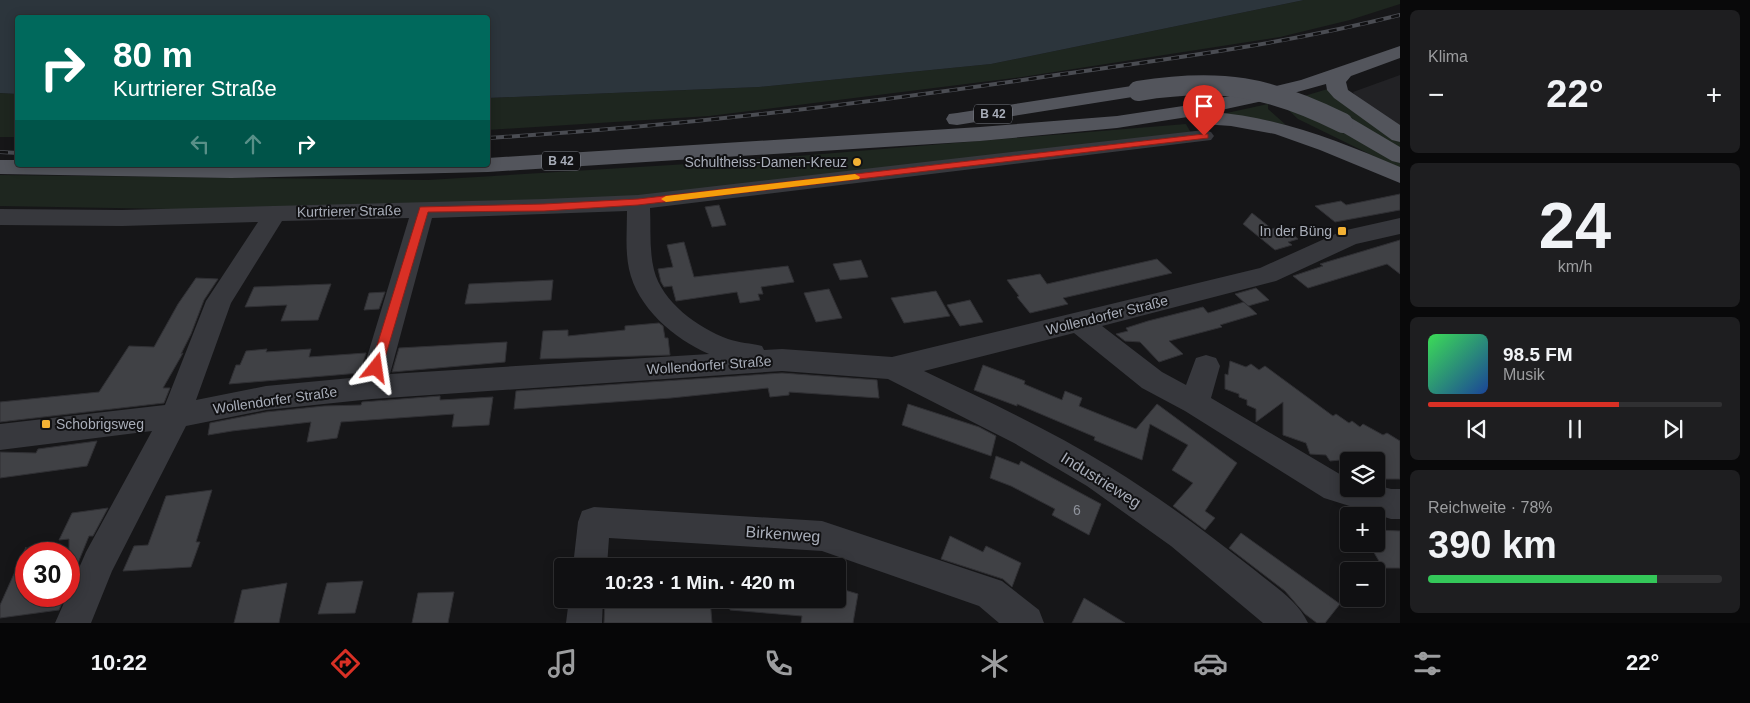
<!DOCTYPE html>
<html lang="de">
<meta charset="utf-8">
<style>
body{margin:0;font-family:Helvetica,sans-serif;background:#1e1e20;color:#f1f3f6;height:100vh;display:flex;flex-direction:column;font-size:19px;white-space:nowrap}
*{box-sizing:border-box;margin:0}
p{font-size:16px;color:#9c9d9f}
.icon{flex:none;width:28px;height:28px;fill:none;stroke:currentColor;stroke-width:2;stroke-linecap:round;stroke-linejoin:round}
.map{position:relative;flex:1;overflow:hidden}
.side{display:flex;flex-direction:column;gap:10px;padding:10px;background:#09090a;width:350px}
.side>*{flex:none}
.guide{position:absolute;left:15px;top:15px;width:475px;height:152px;border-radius:5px;box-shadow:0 2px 12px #0003,0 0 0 1px #303032;background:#00695c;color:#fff;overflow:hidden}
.buttons{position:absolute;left:1340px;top:452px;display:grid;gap:10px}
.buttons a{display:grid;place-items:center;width:45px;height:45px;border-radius:5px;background:#101012;box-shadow:0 2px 12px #0003,0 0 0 1px #303032;font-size:25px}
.speed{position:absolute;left:15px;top:542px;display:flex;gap:10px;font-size:25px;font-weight:700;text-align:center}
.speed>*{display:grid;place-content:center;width:65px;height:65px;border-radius:50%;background:#101012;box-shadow:0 2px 12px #0003,0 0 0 1px #303032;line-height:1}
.speed .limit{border:8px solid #d22;background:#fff;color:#111}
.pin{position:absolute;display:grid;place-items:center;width:42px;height:42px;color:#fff;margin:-51px -21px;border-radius:50% 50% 50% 0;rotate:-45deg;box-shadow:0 0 5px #0007}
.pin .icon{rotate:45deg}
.me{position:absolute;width:55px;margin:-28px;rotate:15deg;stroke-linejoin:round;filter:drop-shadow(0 0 4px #0008)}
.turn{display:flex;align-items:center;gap:18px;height:105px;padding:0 15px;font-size:22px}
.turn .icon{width:65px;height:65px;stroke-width:2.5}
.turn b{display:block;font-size:35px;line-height:42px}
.lanes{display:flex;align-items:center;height:48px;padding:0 15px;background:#0003;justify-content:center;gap:25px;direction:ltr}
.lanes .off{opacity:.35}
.big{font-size:38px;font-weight:800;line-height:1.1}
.side .widget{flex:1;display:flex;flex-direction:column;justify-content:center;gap:8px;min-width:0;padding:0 18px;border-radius:8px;background:#1e1e20}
.side .dial{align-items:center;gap:0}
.dial b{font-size:65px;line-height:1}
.song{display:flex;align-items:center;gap:15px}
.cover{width:60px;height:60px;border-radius:8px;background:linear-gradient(135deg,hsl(130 70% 55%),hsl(220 70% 35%))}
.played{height:5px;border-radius:2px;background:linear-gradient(90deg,#d93025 65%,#303032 65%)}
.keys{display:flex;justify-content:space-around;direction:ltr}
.heat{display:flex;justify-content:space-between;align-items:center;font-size:28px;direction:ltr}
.charge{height:8px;border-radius:4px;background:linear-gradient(90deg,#34c759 78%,#303032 0)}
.trip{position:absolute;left:554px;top:558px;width:292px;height:50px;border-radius:5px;background:#101012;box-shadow:0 2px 12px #0003,0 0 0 1px #303032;font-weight:800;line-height:50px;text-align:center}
.tabs{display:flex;height:80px;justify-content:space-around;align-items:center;background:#060607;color:#9c9d9f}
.tabs .icon{width:35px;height:35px}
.tabs .active{color:#d93025}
.tabs b{font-size:22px;color:#f1f3f6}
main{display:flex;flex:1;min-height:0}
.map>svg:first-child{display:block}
.built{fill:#222225}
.green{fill:#1e261f}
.water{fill:#2c353c}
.building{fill:#404145;stroke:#303034}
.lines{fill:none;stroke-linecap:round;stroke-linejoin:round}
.minor{fill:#37383d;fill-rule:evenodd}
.major{fill:#53555c;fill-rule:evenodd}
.rail-casing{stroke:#4a4c52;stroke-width:4}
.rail{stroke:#111113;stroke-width:2.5;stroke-dasharray:8;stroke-linecap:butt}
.major-bridge{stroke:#53555c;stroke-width:20}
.route{fill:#d93025;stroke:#8d1f18}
.slow{fill:#f59e0b}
.poi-dot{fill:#f2b134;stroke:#111113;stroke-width:2}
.labels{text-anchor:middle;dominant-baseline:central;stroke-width:4;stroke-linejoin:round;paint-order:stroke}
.shield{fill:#111113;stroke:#7b7e86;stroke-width:1}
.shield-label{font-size:12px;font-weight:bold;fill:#a8adb8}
.poi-label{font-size:14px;fill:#a8adb8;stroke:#111113;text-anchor:end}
.street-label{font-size:14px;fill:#a8adb8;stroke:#111113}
.near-number-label{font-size:14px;fill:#8e929b}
.near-street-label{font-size:16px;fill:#a8adb8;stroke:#111113}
</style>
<main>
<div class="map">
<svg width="1400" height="623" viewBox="0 0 1400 623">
<rect width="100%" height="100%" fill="#161618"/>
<!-- built -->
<path class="built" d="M1400,75V130L1355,96L1353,92Z"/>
<!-- green -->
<path class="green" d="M1304,0H1400V4L1350,20L1280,37L1022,77L709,116L488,130V98L759,87L991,64Z
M1331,88L1400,142V151L1301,97Z
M0,93L17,94V137H0Z
M1268,104V109L1286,125L1265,120L1222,114Z
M1283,105L1303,111L1400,163V169L1298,119Z
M1186,124L1191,133L632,199L287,211L0,206V175L428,180L737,161Z"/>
<!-- water -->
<path class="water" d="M0,0H1304L991,64L759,87L488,98V18H18L17,94L0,93Z"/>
<!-- building -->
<path class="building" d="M1400,194V210L1335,222L1315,206L1341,201L1346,205Z
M719,205L726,225L712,227L705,207Z
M1252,213L1272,229L1282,226L1298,239L1288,242L1292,245L1275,250L1243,224Z
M1400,240V274L1387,264L1308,288L1293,276L1323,266L1320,264Z
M684,242L694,277L788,266L794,282L761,287L763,294H758L760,300L740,303L737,292L676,301L672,286L664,287L661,282L658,269L673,267L667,245Z
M1157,259L1172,273L1063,298L1068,304L1030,313L1017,297L1019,296L1007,280L1040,274L1047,284Z
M861,260L868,277L840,280L833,264Z
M196,278L218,279L204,300L191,334L181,354L183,353L163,388H170L164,403L0,422V402L99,392L129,346L154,347L178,304Z
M553,280L551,300L465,304L469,284Z
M331,284L318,320L281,321L287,305L245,307L254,287Z
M1256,288L1269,300L1248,306L1235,294Z
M829,289L842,318L816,322L804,293Z
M936,291L950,316L904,323L891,298Z
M385,292L379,309L364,310L369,293Z
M970,300L983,322L960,326L947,305Z
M1244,302L1257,314L1220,325L1222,327L1169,341L1183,354L1159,362L1140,342L1125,341L1116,334L1128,331L1126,328L1148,321L1203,307L1208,313Z
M659,323L663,326L665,338H668L670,355L540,359L543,331L568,330V336L625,330V326Z
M507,342L505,362L392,372L399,348Z
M267,349L266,352L311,349L309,357L366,353L360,373L229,384L236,365H240L246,351Z
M1230,361L1246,367L1251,364L1259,370L1265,366L1333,416L1336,414L1349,423L1352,421L1360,427L1363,424L1383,435L1387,433L1400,441V479H1380L1376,472V461H1349V464H1343L1340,460L1330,461L1326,455L1310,454L1306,443L1283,435V402L1256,422V409L1247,405V400L1239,397V394L1225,389V374L1228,375Z
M983,365L1025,381L1024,384L1062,400L1065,391L1082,398L1079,406L1136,429L1157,404L1237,463L1205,511L1215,518L1205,530L1173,506L1193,483L1172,470L1188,445L1150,424L1142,460L1094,440L1095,437L1017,404V406L974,390Z
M782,373L877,380L879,398L789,392V395L770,397L768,388L671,398L514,409L516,391Z
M440,396V400L493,397L489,425L452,427L454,414L341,422L337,438L307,442L311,422L232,431L208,435L210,423L266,412L324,406L361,405L362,402Z
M908,404L979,427L996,436L991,456L902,425Z
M97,441L87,466L0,478V452L36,453L38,449Z
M996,456L1019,465L1021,461L1101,504L1089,535L1052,515L1055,509L1011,486L990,478Z
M212,490L196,542H200L191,567L123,571L134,546L148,545L166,496Z
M108,508L93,536H89L69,585V539L59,540L72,513Z
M1376,530L1400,531V568H1383L1369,544H1376Z
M1241,533L1340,604L1325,623H1317L1305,614L1285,591L1229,548Z
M950,536L983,552L986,546L1021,563L1012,587L1003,579L941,559Z
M26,547V596H65L59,610L0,618V605Z
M363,581L355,613L318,614L327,583Z
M287,583L279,623H234L242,590Z
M838,588L858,594L853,623H801L802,616L730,610V599H838Z
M454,592L448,623H412L418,593Z
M1084,598L1125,623H1072Z
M605,599H710L712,623H604Z"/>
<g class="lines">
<!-- minor -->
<path class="minor" d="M1204,130L1211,132L1214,136L1211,140L650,208C651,228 649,250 654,270C662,302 698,328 728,339C739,343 751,343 762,346L764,350L782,349L892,357L1260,268L1342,231L1400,218V234L1356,244L1276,281L1102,326L1162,372L1186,385L1196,358L1206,355L1216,358L1220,366L1211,398L1343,476L1349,478V489H1376V485L1391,489H1400V519H1391L1324,498L1185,411L1142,388L1074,333L924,371C987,401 1051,430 1110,467C1159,497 1206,532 1252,568C1271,584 1298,600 1308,623H1263L1171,546L1087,486L1014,443L888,379L782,371L372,399L266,410L186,426L112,571L91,623H55L67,596H69V591L86,552L152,431L0,450V424L165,405L206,301L258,222L122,226L0,225V209L122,210L544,199L638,195ZM627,211C627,230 625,250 629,269C637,307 674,339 709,354L390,374L432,218ZM409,218L361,377L266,386L196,400L231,303L282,221Z
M594,507L822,521L1002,581L1039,610L1044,623H999L979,606L822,551L609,538L607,566H573L578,522L582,511Z
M569,599H603L602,623H566Z"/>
<!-- major -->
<path class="major" d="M1400,46V58L1351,76L1346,82L1348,90L1400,125V142L1392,140L1334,98L1327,90L1326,84L1272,99L1212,112C1279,117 1339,141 1400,167V183L1320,150L1275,134L1231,126L1203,124L1195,123L1192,118L1194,116L1117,128L980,141L488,172L231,178L0,174V160H18V165H488V158L980,127L1117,116L1183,106L1272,87L1301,80Z
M1138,85L1145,87L1148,91L1145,95L957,125L949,124L946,119L949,114L957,113Z
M1343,117L1351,118L1400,147V163L1392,161L1335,128L1332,123L1335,118Z"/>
<!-- rail casing -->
<g class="rail-casing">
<path id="rail" d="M488,138C681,126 872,103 1063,74C1176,58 1289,43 1400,15
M0,152L18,153"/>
</g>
<!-- rail -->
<use href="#rail" class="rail"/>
<!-- major-bridge -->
<path class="major-bridge" d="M1138,91C1220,78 1269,86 1343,123"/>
</g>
<!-- route -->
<path class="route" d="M1204,134H1208V138L638,205L544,211L428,212L382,368L381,371H372L370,368L420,207L544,204L638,199Z"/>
<!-- slow -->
<path class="slow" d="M855,174L860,177L859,179L666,202L661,199L666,196Z"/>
<!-- markers -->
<g class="poi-dot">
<circle cx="857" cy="162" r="5"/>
<rect x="1337" y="226" width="10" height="10" rx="2.5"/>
<rect x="41" y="419" width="10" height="10" rx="2.5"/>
</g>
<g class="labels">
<!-- shield labels -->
<g class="shield">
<rect x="974" y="104.5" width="38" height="19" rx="4"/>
<rect x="542" y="151.5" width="38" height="19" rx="4"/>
</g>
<g class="shield-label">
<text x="993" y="114">B 42</text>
<text x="561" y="161">B 42</text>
</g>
<!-- poi labels -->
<g class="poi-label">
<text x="847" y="162">Schultheiss-Damen-Kreuz</text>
<text x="1332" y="231">In der Büng</text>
<text x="56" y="424" text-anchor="start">Schobrigsweg</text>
</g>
<!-- street labels -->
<g class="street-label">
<text transform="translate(349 211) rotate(-1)">Kurtrierer Straße</text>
<text transform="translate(1107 315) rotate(-14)">Wollendorfer Straße</text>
<text transform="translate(709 365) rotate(-4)">Wollendorfer Straße</text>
<text transform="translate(275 400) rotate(-8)">Wollendorfer Straße</text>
</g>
<!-- near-number labels -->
<g class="near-number-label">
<text x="1077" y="510">6</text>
</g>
<!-- near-street labels -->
<g class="near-street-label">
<text transform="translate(1101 480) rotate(32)">Industrieweg</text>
<text transform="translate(783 534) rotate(4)">Birkenweg</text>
</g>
</g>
</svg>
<div class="buttons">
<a><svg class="icon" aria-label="layers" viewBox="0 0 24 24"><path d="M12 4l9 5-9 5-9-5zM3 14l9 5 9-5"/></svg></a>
<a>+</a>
<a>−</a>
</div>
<div class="speed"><div class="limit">30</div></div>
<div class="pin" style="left:1204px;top:136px;background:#d93025"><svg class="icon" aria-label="arrive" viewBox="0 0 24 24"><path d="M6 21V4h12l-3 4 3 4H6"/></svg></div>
<svg class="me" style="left:376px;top:368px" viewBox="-20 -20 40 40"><path d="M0-17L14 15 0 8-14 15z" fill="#d93025" stroke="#fff" stroke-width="4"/></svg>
<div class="trip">10:23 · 1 Min. · 420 m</div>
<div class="guide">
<div class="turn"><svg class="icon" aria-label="right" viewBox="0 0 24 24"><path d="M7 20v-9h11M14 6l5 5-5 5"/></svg><div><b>80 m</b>Kurtrierer Straße</div></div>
<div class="lanes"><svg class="icon off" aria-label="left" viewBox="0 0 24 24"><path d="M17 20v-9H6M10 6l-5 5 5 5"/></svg><svg class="icon off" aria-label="ahead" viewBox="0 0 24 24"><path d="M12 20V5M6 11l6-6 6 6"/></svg><svg class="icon" aria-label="right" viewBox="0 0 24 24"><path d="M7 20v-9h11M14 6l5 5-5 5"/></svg></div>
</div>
</div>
<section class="side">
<div class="widget"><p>Klima</p>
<div class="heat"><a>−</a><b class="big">22°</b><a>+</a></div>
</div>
<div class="widget dial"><b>24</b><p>km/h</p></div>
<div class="widget">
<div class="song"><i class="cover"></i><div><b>98.5 FM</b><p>Musik</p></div></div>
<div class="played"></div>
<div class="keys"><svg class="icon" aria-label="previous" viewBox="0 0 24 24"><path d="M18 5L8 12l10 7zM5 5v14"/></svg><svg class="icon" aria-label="pause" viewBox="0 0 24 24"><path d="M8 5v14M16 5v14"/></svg><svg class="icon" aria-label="next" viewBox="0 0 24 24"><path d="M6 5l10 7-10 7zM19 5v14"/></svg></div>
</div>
<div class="widget"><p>Reichweite · 78%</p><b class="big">390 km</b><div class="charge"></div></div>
</section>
</main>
<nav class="tabs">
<b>10:22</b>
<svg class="icon active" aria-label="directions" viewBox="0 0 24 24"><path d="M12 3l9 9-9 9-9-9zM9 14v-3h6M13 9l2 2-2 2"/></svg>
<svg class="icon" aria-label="music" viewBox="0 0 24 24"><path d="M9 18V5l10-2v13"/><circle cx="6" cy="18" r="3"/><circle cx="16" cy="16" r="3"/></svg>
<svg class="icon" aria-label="phone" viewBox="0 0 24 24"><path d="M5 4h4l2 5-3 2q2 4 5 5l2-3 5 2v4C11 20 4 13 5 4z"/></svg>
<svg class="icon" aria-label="climate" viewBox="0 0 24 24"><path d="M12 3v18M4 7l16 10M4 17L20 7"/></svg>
<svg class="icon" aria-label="car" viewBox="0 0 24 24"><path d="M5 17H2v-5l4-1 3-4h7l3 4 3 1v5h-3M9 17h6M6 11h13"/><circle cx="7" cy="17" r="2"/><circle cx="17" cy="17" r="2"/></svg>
<svg class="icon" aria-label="filters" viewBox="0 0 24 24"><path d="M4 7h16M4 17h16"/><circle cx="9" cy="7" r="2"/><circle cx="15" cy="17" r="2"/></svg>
<b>22°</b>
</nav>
